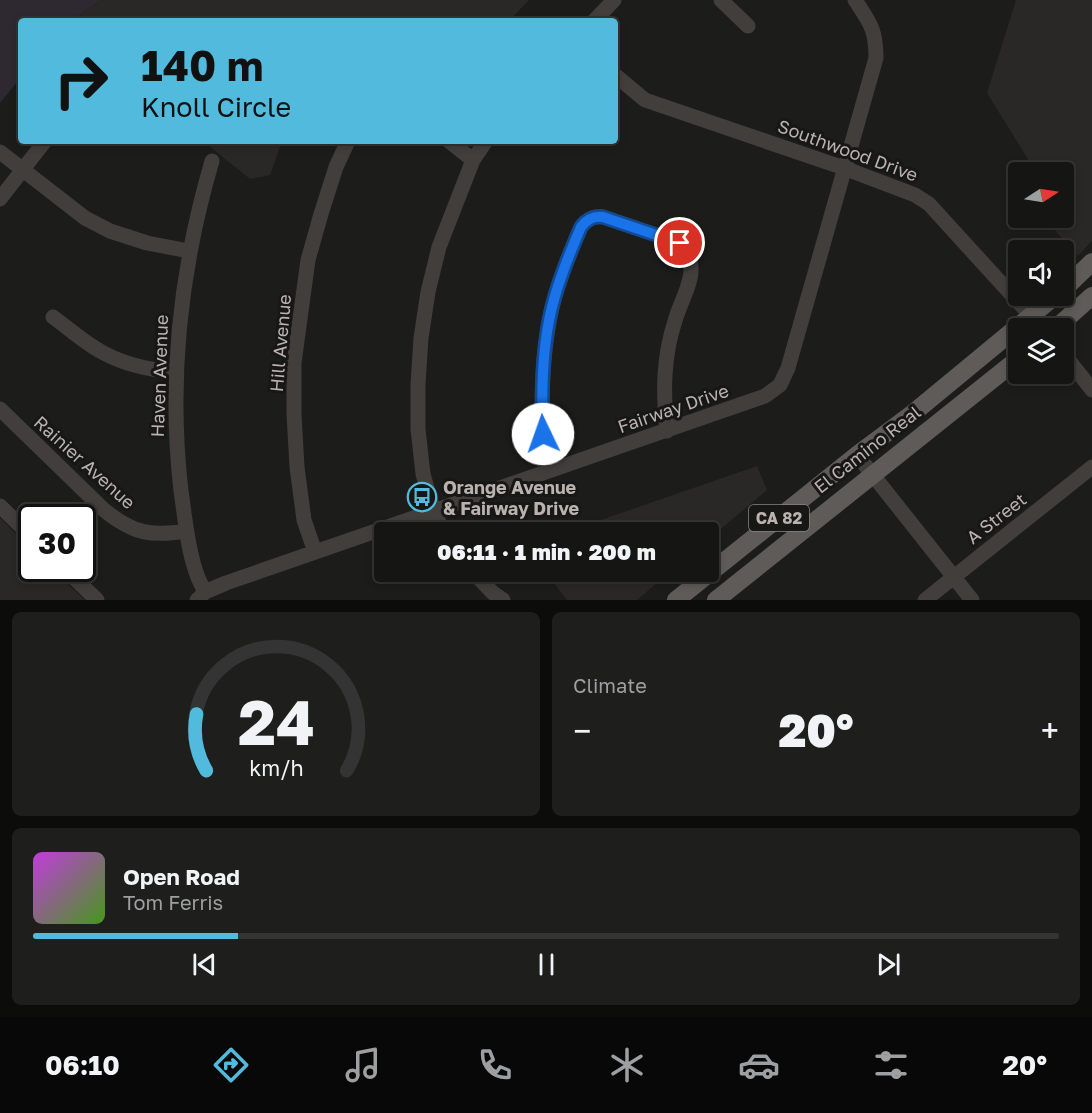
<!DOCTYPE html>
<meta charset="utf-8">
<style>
body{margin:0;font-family:"Golos Text",sans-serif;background:#1e1e1d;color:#f1f3f6;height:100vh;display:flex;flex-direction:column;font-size:22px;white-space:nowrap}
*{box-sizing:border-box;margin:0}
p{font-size:20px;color:#9d9fa0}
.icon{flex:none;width:33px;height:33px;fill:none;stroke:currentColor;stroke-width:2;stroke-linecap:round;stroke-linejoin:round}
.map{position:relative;height:600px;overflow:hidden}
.drawer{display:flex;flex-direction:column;gap:12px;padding:12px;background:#0c0c0b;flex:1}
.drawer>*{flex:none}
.hud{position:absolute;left:18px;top:18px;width:600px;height:126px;border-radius:6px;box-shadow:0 3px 9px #0003,0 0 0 2px #343434;background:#52badc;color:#111;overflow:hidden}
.needle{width:39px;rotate:78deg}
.tools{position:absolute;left:1008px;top:162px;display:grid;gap:12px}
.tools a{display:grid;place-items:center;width:66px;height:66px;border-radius:6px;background:#151514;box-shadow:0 3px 9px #0003,0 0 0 2px #343434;font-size:30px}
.speed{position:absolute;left:18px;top:504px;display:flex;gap:12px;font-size:30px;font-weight:700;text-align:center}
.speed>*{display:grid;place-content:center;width:78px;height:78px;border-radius:50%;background:#151514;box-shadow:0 3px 9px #0003,0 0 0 2px #343434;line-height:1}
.speed .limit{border:3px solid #111;border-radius:9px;background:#fff;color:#111}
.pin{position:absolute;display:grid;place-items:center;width:51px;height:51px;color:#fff;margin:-26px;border:3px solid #fff;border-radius:50%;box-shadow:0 2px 6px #0007}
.me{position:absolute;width:66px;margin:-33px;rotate:357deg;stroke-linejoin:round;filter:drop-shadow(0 0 4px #0008)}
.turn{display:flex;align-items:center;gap:21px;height:126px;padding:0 24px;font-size:27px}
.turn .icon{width:78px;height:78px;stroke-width:2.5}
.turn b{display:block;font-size:42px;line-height:51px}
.big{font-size:45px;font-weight:800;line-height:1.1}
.drawer .widget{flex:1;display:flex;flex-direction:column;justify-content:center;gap:9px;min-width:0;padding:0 21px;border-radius:9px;background:#1e1e1d}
.drawer .dial{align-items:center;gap:0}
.dial svg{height:156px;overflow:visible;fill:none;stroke:#343434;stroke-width:7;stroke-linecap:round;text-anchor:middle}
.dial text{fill:#f1f3f6;stroke:none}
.song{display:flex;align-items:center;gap:18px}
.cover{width:72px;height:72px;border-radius:9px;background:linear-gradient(135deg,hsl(290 70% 55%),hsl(100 70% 35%))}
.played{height:6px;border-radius:3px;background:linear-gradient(90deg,#52badc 20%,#343434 20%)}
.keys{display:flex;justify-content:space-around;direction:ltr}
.heat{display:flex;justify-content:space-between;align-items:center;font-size:33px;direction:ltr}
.drawer .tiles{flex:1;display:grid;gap:12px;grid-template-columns:1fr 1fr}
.widget:last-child{grid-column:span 2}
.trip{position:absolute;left:374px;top:522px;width:345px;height:60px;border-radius:6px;background:#151514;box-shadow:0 3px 9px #0003,0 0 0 2px #343434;font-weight:800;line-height:60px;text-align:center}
.dock{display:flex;height:96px;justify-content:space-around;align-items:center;background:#080808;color:#9d9fa0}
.dock .icon{width:42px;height:42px}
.dock .selected{color:#52badc}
.dock b{font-size:27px;color:#f1f3f6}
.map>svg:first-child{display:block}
.built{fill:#292827}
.green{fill:#2e2931}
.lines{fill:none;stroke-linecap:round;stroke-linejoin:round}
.minor{stroke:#413e3c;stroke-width:15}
.major{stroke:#5f5b58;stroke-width:18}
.route-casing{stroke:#114b97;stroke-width:15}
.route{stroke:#1a73e8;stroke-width:10}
.labels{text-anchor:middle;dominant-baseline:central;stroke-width:6;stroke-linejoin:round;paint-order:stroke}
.shield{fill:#171715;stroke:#898481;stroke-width:1.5}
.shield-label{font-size:16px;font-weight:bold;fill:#bab2af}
.street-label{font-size:18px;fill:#bab2af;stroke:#171715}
.poi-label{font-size:18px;font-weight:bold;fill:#bab2af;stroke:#171715;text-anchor:start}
</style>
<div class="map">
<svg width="1092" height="600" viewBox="0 0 1092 600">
<rect width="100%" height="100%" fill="#1c1c1a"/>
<!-- built -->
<path class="built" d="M101,0H529L509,21H396L390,16L386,21H71Z
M1016,0H1092V241L1078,256L1050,225L1048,218H1064V172H1036L987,93Z
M203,141H282L270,175L250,179Z
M757,466L767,490L708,540V532H566Z
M0,518L31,549L32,568L52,569L85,600H0Z
M545,572H670L637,600H567Z"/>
<!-- green -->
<path class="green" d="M0,0H101L71,21H21V77L0,103Z"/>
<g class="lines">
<!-- minor -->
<path class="minor" d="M721,0L748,26
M594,21L614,0
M615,75L645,100L844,168L915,195L929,204L1042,328
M449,141L473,160
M0,152L85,218L110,231L147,243L189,251
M0,199L45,141
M53,317C67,327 80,339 95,348C120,364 147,370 176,372
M1064,354L1092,390
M0,409L104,510C133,533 150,537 186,531
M857,455L972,600
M551,470C540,434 541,397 544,360C546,339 549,317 555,296C562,272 571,250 581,227C587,219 593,216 603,217L680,243C686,250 691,258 691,268C692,284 679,305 675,321C663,357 663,393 667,431
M0,506L32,537
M444,532L434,512L423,474L418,429V384L421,338L428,292L439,247L473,160L486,141
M315,552L304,520L297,467L294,414V363L308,260L321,214L336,167L348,141
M64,568L97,600
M473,572L493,593L503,600
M205,592C202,586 198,579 196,572C187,546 185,517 181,491C168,378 180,270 212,161
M197,600L205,592L226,583L765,396L780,385L788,368L876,58C876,29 870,23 855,0
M925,600L1092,467"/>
<!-- major -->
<path class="major" d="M1064,289L1092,262
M1056,328L1092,296
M676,600L857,455L912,414L1055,296
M716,600L1018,359"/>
</g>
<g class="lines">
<!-- route casing -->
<g class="route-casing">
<path id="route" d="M543,434C541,389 542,339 555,296C562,272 571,250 581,227C587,219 593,216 603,217L680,243"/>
</g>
<!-- route -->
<use href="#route" class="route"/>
</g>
<!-- icons -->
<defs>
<g id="bus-ring" transform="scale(1.5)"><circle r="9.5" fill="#171715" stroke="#52badc" stroke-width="1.5"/><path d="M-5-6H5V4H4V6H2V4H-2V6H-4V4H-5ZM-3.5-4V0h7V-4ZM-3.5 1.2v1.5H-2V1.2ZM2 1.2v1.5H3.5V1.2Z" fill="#52badc"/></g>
</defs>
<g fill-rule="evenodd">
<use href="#bus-ring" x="422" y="497"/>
</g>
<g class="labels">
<!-- shield labels -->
<rect class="shield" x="749" y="505" width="60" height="26" rx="4.5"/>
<g class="shield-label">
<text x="779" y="518">CA 82</text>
</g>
<!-- street labels -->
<g class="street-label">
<text transform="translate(848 150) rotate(20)">Southwood Drive</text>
<text transform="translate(280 343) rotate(-85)">Hill Avenue</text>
<text transform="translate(159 376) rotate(-88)">Haven Avenue</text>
<text transform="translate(673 408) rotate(-19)">Fairway Drive</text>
<text transform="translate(867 449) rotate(-38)">El Camino Real</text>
<text transform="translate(85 462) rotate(42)">Rainier Avenue</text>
<text transform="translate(996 518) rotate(-38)">A Street</text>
</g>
<!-- poi labels -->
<g class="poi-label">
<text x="443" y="487">Orange Avenue<tspan x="443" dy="21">&amp; Fairway Drive</tspan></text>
</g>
</g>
</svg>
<div class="tools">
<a><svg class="needle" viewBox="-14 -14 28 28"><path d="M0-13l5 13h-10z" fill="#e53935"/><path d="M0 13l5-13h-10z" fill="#9d9fa0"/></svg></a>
<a><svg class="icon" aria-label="sound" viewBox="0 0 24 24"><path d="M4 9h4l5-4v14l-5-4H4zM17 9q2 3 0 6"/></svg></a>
<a><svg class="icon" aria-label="layers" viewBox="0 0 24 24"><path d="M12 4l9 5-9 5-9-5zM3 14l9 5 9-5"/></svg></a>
</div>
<div class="speed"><div class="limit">30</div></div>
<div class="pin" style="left:680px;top:243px;background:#d93025"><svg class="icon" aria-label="arrive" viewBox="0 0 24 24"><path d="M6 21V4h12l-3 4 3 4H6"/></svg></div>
<svg class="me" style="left:543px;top:434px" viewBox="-20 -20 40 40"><circle r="19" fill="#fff"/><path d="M0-13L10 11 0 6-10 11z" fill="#1a73e8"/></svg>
<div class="trip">06:11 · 1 min · 200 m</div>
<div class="hud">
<div class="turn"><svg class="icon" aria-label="right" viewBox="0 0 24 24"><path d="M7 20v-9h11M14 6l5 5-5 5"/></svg><div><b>140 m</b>Knoll Circle</div></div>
</div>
</div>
<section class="drawer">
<div class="tiles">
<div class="widget dial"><svg viewBox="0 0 100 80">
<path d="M14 69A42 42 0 1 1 86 69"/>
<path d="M14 69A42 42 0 0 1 9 40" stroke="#52badc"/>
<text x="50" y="56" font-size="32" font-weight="700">24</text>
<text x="50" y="72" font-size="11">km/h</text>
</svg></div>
<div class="widget"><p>Climate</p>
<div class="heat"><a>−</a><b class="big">20°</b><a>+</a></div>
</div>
<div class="widget">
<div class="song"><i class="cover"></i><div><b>Open Road</b><p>Tom Ferris</p></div></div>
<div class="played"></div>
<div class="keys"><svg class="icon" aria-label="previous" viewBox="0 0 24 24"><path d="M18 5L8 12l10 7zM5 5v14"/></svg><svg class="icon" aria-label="pause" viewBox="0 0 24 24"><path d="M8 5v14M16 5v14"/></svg><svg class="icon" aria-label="next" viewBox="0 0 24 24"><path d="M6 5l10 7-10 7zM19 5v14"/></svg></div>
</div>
</div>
</section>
<nav class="dock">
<b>06:10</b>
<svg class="icon selected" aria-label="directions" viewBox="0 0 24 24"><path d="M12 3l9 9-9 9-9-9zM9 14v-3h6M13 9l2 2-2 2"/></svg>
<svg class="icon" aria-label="music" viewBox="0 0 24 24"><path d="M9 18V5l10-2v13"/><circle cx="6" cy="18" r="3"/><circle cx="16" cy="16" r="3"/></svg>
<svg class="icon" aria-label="phone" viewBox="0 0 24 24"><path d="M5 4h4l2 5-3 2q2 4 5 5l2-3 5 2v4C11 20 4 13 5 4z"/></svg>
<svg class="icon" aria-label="climate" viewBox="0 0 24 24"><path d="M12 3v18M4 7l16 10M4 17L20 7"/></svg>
<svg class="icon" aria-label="car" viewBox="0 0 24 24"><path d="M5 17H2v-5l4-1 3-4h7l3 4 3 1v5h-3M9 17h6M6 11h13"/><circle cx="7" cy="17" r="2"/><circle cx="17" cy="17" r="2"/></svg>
<svg class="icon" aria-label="filters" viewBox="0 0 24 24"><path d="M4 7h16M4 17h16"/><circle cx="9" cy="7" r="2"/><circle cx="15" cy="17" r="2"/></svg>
<b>20°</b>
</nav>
